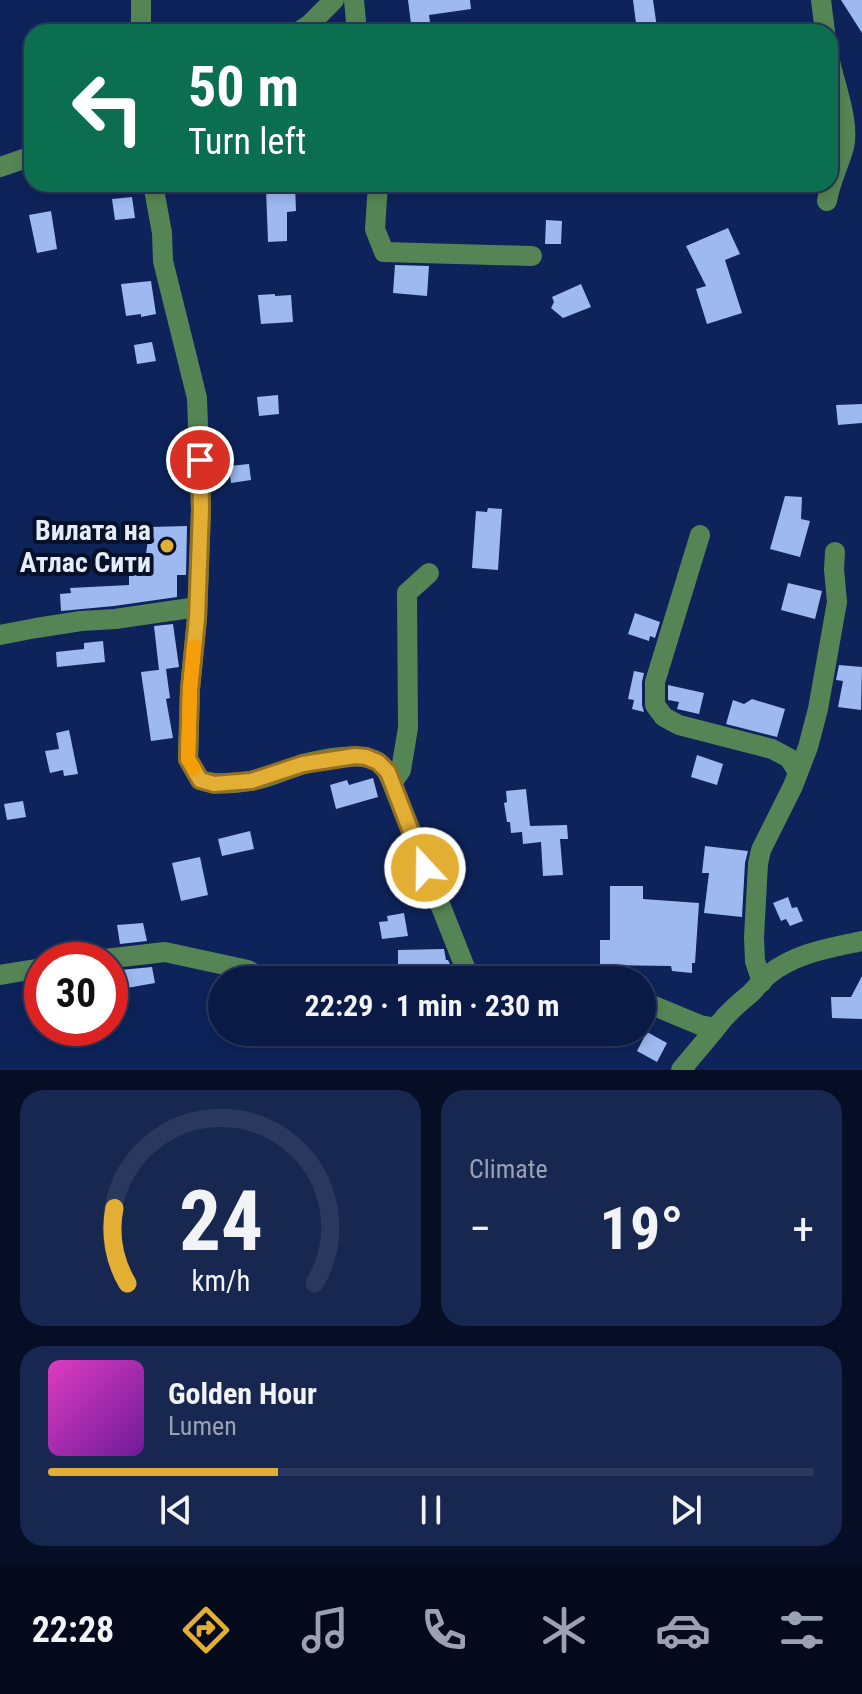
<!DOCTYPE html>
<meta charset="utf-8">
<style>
body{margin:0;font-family:"Roboto Condensed",sans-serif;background:#18274f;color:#f1f3f6;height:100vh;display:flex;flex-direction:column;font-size:30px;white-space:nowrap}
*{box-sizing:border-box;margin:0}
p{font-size:26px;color:#99a1b2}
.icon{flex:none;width:44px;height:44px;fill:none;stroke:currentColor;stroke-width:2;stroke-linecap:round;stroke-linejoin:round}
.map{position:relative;height:1070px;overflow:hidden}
.sheet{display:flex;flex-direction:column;gap:20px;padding:20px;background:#060e25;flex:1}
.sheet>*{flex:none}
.top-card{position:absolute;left:24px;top:24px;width:814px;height:168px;border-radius:24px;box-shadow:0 4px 12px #0003,0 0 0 2px #2a385d;background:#0b6e4f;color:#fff;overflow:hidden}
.speed{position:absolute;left:24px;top:942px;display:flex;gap:16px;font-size:40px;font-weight:700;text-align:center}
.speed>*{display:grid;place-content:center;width:104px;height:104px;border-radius:50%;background:#0a1a44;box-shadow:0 4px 12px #0003,0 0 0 2px #2a385d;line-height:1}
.speed .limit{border:12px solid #d22;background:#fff;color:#111}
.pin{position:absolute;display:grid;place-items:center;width:68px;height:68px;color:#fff;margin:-34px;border:4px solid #fff;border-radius:50%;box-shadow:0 2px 8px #0007}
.me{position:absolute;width:88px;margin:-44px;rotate:339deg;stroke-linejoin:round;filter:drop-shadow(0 0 6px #0008)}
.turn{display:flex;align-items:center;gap:28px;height:168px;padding:0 32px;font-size:36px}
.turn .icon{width:104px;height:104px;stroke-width:2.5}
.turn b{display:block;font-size:56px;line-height:68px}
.big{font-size:60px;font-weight:700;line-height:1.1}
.sheet .tile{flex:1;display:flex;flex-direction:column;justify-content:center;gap:12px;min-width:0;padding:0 28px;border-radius:24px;background:#18274f}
.sheet .dial{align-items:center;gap:0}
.dial svg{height:208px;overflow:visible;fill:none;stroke:#2a385d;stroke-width:7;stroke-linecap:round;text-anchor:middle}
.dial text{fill:#f1f3f6;stroke:none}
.song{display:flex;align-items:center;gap:24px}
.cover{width:96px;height:96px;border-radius:12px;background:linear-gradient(135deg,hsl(310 70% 55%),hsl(280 70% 35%))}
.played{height:8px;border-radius:4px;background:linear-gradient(90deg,#e3ae34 30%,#2a385d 30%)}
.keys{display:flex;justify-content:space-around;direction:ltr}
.heat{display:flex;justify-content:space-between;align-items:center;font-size:44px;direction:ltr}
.sheet .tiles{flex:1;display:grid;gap:20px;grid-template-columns:1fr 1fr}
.tile:last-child{grid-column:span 2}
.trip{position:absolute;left:208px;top:966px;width:448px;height:80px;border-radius:40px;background:#0a1a44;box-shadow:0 4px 12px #0003,0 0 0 2px #2a385d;font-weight:700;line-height:80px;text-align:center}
.tabs{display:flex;height:128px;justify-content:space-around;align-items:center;background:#040a1b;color:#99a1b2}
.tabs .icon{width:56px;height:56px}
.tabs .selected{color:#e3ae34}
.tabs b{font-size:36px;color:#f1f3f6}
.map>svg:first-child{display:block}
.building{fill:#9db9f0}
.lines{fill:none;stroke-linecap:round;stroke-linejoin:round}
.minor{stroke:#558554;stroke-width:20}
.route-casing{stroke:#947122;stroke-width:20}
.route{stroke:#e3ae34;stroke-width:14}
.slow{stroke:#f59e0b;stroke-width:14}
.poi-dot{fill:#e3ae34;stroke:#061027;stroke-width:3}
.labels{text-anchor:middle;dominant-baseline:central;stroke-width:8;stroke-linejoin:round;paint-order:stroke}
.poi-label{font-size:28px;font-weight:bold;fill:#e4ebf9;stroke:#061027;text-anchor:end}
</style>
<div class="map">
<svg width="862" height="1070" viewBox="0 0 862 1070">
<rect width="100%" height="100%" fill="#0d235a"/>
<!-- building -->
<path class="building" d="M408,0H470L471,9L429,15L430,22L411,24Z
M633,0H653L657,28L637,31Z
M841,0H862V33Z
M272,184H295L296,211L287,212V241L268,242L266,189H272Z
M132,197L135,218L115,220L112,199Z
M51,211L57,249L37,253L29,215Z
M546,220L562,221L561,244H545Z
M728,228L740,254L725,260L742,313L707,324L696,289L706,286L686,246Z
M395,265L429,266L427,296L393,293Z
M151,281L156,314L141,317V314L126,316L121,284Z
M581,284L591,307L563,318L551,308L554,302L552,297Z
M275,294V296L291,295L293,322L261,324L258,295Z
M152,342L156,361L137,364L134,345Z
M278,395L279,414L259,416L257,397Z
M862,404V423L838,425L836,405Z
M249,464L251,480L231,483L229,466Z
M785,496L802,497L801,519L810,521L800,557L770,549Z
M488,508L502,509L498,570L472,568L476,511L487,512Z
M187,526L186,575H177V597L114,606L61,611L60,594L71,593L70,588L129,585V568L144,567L150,527Z
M788,583L822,591L815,619L781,610Z
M635,613L660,622L655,638L650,636L649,641L628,634Z
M173,624L179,667L159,670L154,626Z
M103,641L105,662L57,667L56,652L84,649V643Z
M839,665L862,667L861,710L838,707L843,681L836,680Z
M166,669L170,698L166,699L173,738L151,741L141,672Z
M634,671L644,673L642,682V705L644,712L632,709L634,700L628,699Z
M668,685L704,693L699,714L677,709L679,702L668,700Z
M752,699L785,709L777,737L726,724L733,700L744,704Z
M69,730L78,774L64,776L63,770L50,773L45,751L59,749L56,733Z
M697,755L723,764L717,785L691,777Z
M373,778L378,797L336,809L330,785L347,780L349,785Z
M526,789L530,826L567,825L568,839H560L563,875L543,876L541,842L523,844L522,832L511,833L510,822H507L504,803L507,802L506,791Z
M23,801L26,817L7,820L4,804Z
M250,831L254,849L222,856L218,839Z
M705,846L748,851L745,863L742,917L704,913L709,873H702Z
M200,857L208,895L181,901L172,863Z
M610,886H643V899L699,903L695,963H692V973L672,971L671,966L600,965V940H610Z
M788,897L792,908L797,907L803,921L790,926L786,919L781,921L773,903Z
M404,913L408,936L382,939L379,922L388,921L387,916Z
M143,923L147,941L120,944L117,925Z
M444,949L446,960H448L452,969V980H398V950Z
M152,967L155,983L110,991V971Z
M862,976V1019L832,1018L831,997H851Z
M530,1032H570L571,1047L530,1048Z
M647,1032L667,1043L657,1062L637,1051Z"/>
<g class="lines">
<!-- minor -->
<path class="minor" d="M141,0V32
M354,0L357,32
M821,0L825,32
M298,32L310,24L334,0
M0,167L32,156
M153,184L162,233L163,261L197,398L201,510L197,618L190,689L188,759L200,780C216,785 233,784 250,781C268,779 286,769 304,764C322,759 362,751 378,762C386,767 389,776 392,783
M378,184L375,229L384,252L532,256
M827,201C830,182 839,165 844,147C850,123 835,85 830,61
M700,535L655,682V705L664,717L679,725L772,749L789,758L798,772
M429,573L407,593L408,728L401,770L392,783L470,980
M0,635L36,628L81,621L115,619L197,607
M96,960L165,952L248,970L265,980
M0,975L42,968
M762,982L755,961L754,937L758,864L761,850L793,786L808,747L818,709L837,602L834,569L835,552
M642,1001L700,1025L716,1028C726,1014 738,1004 751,993C757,987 762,980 768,975C795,953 830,948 862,941
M681,1070L716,1028"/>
</g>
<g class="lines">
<!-- route casing -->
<g class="route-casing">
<path id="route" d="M200,460L201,510L197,618L190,689L188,759L200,780L214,784L251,781L303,764L355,756L366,757L378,762L388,772L425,868"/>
</g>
<!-- route -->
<use href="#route" class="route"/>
<!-- slow -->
<path class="slow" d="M194,769L188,759L190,689L194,646"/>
</g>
<!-- markers -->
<circle class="poi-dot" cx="167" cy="546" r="8"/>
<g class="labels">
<!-- poi labels -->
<g class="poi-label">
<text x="151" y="530">Вилата на<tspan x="151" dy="32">Атлас Сити</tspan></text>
</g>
</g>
</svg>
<div class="speed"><div class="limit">30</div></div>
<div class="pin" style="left:200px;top:460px;background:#d93025"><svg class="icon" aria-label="arrive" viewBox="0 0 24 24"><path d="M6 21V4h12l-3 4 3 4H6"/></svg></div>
<svg class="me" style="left:425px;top:868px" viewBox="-20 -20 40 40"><circle r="17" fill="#e3ae34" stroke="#fff" stroke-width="3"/><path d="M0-11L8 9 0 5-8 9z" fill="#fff"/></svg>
<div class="trip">22:29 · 1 min · 230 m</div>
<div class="top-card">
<div class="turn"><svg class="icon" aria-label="left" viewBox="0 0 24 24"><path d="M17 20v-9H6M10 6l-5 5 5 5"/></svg><div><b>50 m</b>Turn left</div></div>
</div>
</div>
<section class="sheet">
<div class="tiles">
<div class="tile dial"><svg viewBox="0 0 100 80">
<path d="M14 69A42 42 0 1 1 86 69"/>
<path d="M14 69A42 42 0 0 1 9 40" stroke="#e3ae34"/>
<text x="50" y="56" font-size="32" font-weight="700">24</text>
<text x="50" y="72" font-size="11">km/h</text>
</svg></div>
<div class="tile"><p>Climate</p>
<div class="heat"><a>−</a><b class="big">19°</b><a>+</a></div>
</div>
<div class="tile">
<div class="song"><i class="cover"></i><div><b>Golden Hour</b><p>Lumen</p></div></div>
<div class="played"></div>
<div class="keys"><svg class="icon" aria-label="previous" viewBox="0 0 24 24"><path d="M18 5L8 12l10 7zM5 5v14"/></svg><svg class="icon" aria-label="pause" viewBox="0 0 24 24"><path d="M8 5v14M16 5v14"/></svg><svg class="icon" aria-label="next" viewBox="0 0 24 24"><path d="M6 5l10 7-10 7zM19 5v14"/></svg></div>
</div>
</div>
</section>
<nav class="tabs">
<b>22:28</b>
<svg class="icon selected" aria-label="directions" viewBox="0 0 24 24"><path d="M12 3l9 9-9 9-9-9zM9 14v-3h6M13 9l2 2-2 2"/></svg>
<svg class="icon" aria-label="music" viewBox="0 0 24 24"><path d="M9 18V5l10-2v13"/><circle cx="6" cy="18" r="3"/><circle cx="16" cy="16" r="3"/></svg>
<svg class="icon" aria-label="phone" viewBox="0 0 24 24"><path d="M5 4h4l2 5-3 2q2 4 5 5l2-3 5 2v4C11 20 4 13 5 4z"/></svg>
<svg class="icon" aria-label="climate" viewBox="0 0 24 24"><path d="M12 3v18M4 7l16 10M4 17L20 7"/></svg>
<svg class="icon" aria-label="car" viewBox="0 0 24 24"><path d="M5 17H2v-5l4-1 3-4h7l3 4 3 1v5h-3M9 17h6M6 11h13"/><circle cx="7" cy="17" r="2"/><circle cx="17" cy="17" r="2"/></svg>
<svg class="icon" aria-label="filters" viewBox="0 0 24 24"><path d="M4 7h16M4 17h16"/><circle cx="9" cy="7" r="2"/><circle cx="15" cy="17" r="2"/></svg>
</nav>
